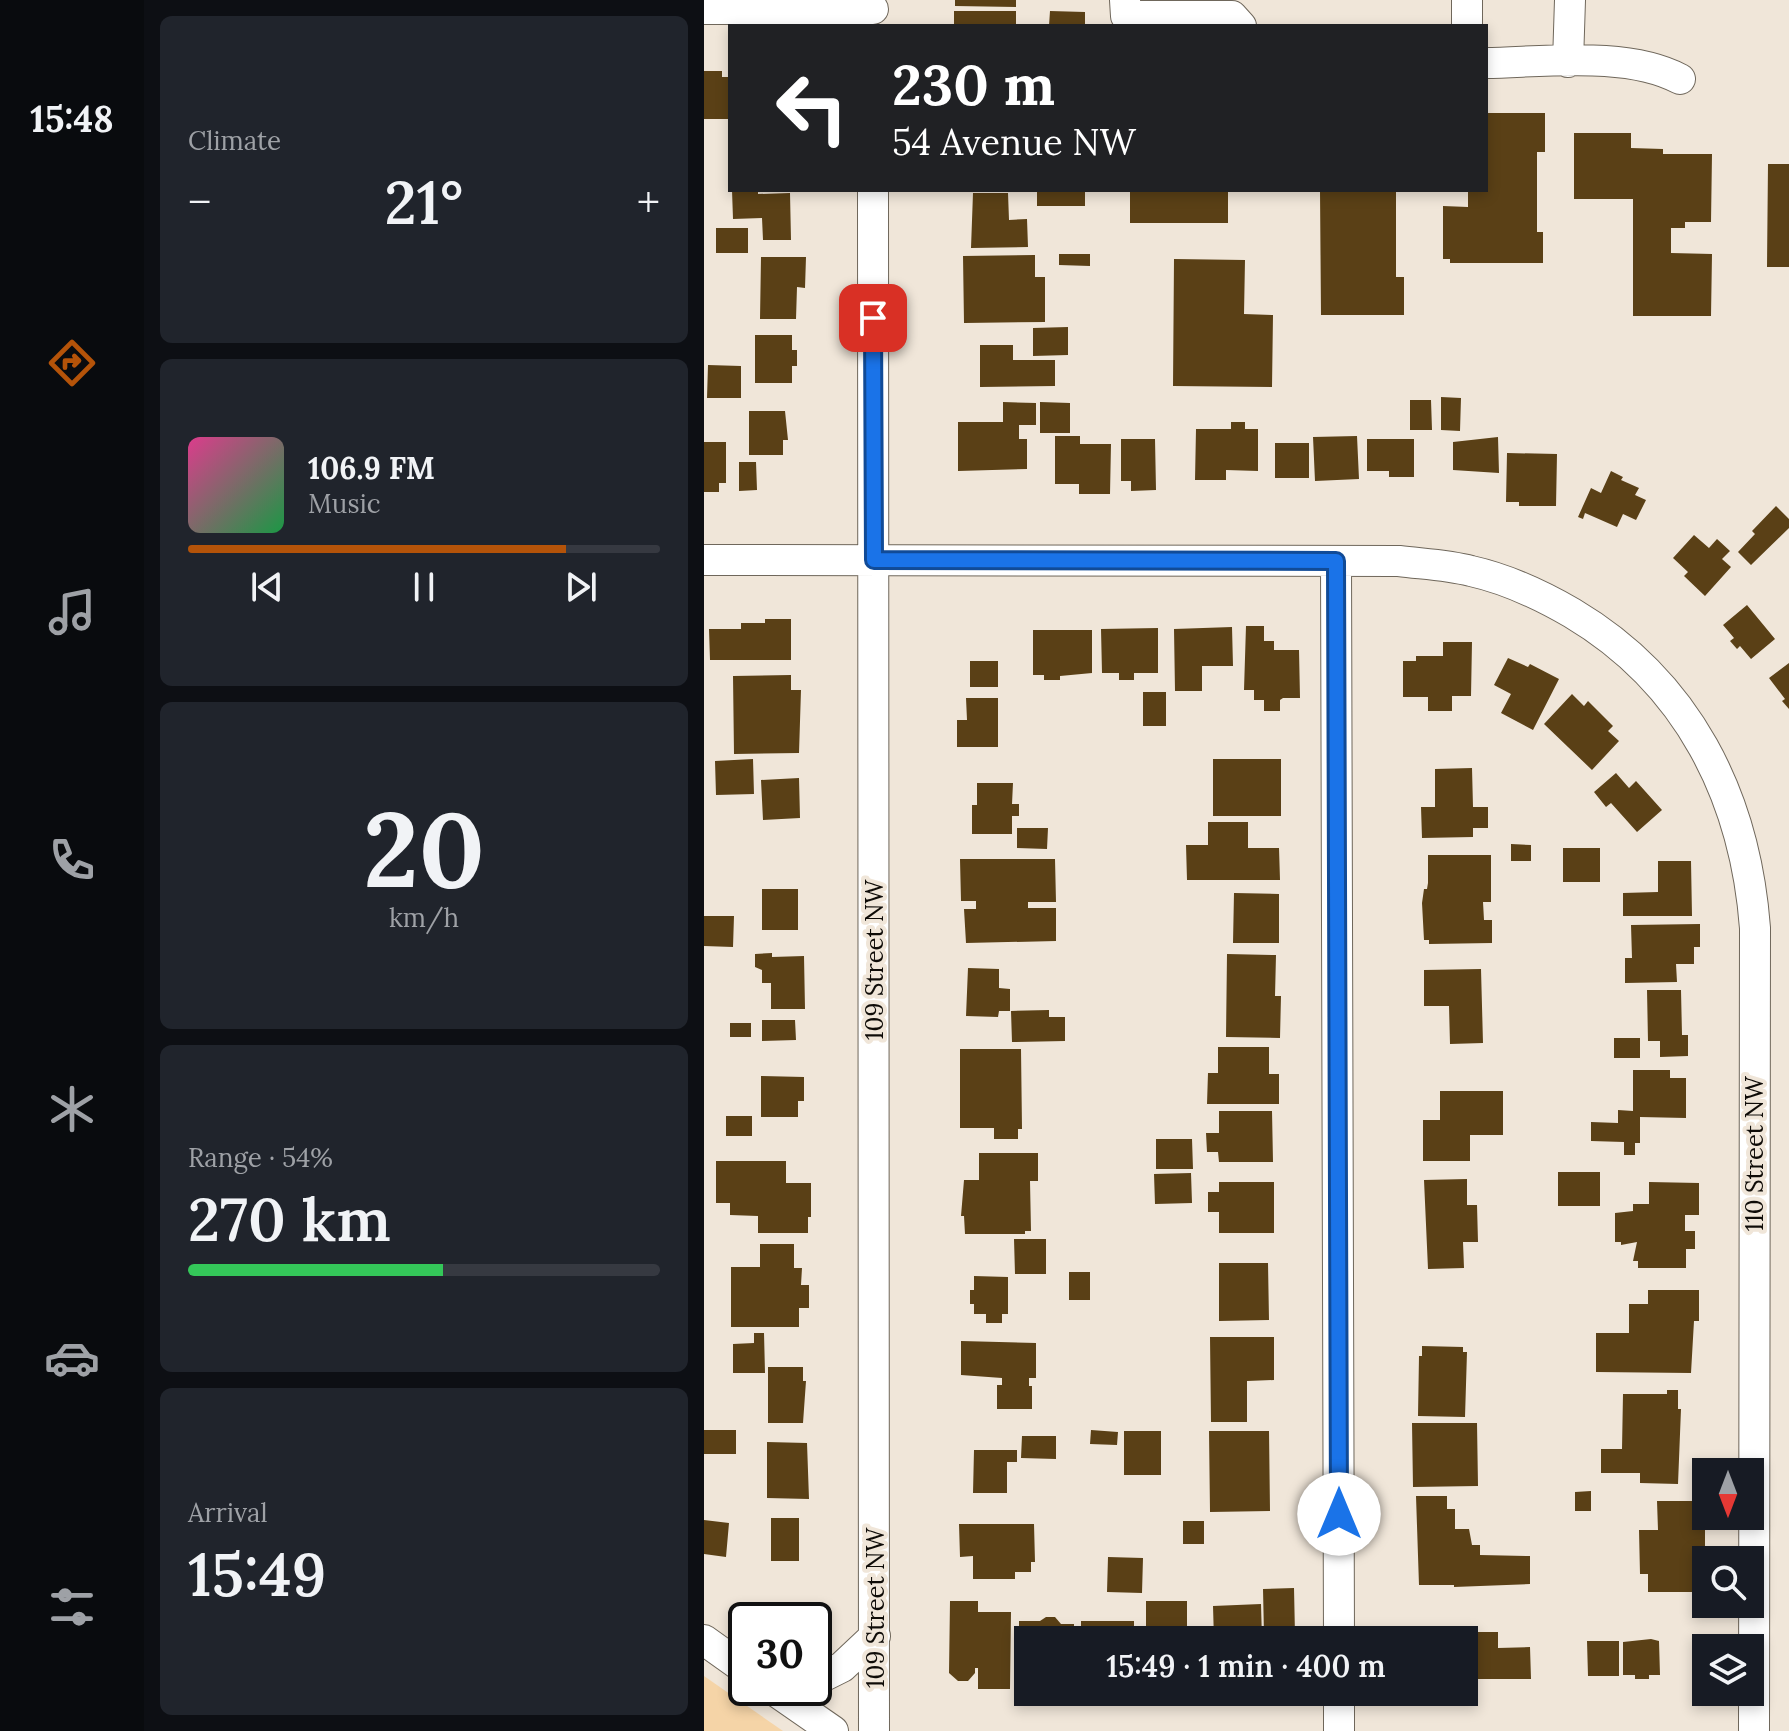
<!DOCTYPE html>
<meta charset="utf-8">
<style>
body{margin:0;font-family:Lora,serif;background:#20242c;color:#f1f3f6;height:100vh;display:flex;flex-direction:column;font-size:30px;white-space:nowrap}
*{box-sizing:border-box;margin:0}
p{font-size:26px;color:#9ea1a6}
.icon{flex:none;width:44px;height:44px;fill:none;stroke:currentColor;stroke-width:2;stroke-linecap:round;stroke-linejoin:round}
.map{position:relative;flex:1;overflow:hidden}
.drawer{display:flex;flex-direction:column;gap:16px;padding:16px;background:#0d0f14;width:560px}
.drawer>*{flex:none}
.hud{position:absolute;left:24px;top:24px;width:760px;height:168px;border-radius:0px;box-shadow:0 4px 12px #0003;background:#202124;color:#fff;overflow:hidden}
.needle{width:52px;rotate:180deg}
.fabs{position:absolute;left:988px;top:1458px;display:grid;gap:16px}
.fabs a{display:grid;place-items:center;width:72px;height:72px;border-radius:0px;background:#171b24;box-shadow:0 4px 12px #0003;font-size:40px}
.speed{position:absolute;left:24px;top:1602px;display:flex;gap:16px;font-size:40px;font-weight:700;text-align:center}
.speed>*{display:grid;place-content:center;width:104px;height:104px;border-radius:50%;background:#171b24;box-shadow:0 4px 12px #0003;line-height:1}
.speed .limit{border:4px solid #111;border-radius:12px;background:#fff;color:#111}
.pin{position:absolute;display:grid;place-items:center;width:68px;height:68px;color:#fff;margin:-34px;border-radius:16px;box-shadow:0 4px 12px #0006}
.me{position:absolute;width:88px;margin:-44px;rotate:0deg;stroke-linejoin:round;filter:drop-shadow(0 0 6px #0008)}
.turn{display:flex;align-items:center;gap:28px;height:168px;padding:0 32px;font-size:36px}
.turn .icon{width:104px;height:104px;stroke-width:2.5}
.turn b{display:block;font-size:56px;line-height:68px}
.big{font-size:60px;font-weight:600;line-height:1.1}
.drawer .card{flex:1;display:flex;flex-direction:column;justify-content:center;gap:12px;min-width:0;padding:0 28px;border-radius:12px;background:#20242c}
.drawer .dial{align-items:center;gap:0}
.dial b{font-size:104px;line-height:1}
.song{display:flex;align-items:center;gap:24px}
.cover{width:96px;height:96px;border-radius:12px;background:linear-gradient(135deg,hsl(330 70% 55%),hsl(140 70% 35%))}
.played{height:8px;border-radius:4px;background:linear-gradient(90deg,#b45309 80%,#363941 80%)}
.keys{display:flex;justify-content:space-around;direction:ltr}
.heat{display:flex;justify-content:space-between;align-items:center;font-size:44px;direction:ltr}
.charge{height:12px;border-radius:6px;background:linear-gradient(90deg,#34c759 54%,#363941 0)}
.trip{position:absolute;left:310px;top:1626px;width:464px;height:80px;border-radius:0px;background:#171b24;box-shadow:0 4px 12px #0003;font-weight:600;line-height:80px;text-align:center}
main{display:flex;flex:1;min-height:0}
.tab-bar{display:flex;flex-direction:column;width:144px;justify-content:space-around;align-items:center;background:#090b0e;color:#9ea1a6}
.tab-bar .icon{width:56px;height:56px}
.tab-bar .on{color:#b45309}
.tab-bar b{font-size:36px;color:#f1f3f6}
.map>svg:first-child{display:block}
.green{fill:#f5d4a7}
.building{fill:#5a4016}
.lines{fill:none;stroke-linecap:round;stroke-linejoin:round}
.minor-casing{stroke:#6f675b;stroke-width:32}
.minor{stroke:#fff;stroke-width:30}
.route-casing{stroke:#114b97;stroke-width:20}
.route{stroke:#1a73e8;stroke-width:14}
.labels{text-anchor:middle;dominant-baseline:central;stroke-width:8;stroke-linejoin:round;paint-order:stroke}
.street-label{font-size:24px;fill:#0e0b07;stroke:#f0e6d9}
</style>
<main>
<nav class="tab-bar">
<b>15:48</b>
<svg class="icon on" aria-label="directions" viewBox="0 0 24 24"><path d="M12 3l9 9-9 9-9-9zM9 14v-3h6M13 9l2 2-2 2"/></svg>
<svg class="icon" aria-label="music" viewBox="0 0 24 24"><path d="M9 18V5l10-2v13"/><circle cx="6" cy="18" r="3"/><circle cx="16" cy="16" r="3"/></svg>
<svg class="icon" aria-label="phone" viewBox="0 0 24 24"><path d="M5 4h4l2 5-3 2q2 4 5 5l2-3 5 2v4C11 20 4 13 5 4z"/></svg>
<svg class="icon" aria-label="climate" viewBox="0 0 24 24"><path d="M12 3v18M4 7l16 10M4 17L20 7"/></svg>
<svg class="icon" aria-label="car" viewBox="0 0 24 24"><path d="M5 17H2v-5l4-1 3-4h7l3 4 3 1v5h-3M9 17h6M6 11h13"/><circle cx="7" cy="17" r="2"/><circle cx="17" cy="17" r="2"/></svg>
<svg class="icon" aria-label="filters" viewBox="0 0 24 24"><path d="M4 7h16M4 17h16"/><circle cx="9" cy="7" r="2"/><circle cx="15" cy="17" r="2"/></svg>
</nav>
<section class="drawer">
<div class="card"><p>Climate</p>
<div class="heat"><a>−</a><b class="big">21°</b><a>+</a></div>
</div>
<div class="card">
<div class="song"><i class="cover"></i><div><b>106.9 FM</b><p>Music</p></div></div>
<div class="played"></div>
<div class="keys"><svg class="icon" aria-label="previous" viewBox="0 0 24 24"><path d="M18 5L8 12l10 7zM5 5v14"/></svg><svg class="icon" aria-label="pause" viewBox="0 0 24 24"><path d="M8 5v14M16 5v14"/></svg><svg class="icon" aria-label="next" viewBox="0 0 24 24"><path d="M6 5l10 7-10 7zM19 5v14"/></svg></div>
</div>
<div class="card dial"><b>20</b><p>km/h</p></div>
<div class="card"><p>Range · 54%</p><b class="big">270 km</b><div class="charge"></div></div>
<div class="card"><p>Arrival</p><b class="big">15:49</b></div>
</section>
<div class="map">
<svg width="1085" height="1731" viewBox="0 0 1085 1731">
<rect width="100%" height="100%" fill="#f0e6d9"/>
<!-- green -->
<path class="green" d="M0,1676L79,1731H0Z"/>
<!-- building -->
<path class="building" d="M251,0H312V7L251,6Z
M250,11H312V26H250Z
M346,11L381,12V26H345Z
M0,71H18V77H26V119H0Z
M782,113H841V152H833V232H839V263H746V259H739V206L764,207V190H782Z
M870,133H927V148L959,149V154H1008L1007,222H981V228H967V253L1008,254L1007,316H929V199H870Z
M1064,164H1085V267H1063Z
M28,190H54V194L86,193L87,240H59L58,218L29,219Z
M333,190H381V206H333Z
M426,190H524V223H426Z
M616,190H692V277H700V315H617Z
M269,193H304L305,220L323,219L324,247L267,248Z
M12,228H44V253H12Z
M355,254H386V266L355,265Z
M331,255V277H341V322L260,323L259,256Z
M57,257H102L101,288L93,287L92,319H56Z
M470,259L541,260L540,314L569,315L568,387L469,386Z
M364,327V355L329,356V328Z
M51,335H88V350H93V366H88V383H51Z
M276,345H309V360H351V386L276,387Z
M4,365L37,366V398H3Z
M737,397L757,398L756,431L737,430Z
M706,400H727L728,430H706Z
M299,402L332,403V425H315V439H323V469L254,471V422H299Z
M336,402L366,403V433H336Z
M45,411H81L84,440H79V455H45Z
M527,422H541V429H554V471L522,470V480H491L492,429H527Z
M351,436H376V444H407L406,494H375V484H351Z
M653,436L655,479L611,481L609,437Z
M794,437L795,473L749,470V442Z
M417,439H451L452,490L427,491V481H417Z
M663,439H710V477H685V471H663Z
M0,442H22V483H15V492H0Z
M571,443H605V478H571Z
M803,453L853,454L852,506H815V502H802Z
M35,462H52L53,490L35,491Z
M907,471L919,477L917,480L935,488L931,495L942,500L932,520L919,514L913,527L881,513L879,519L874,517L887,488L897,493Z
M1072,506L1085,519V528L1047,565L1034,552L1051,534L1048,531Z
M990,535L1005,548L1013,539L1026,551L1018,559L1027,567L1001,596L980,576L984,572L969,558Z
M1043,605L1071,639L1047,659L1036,646L1033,649L1026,641L1030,638L1019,625Z
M61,619H87V660H6L5,629H37V623H61Z
M542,626H560V641H570V650H595L596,698H579L576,700V711H560V700H550V690H540Z
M528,627L529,666H498V691H471L470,629Z
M454,628V673H430V680H415V673H398L397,629Z
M329,630H388V673L356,676V680H340V675H329Z
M739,642H768L767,696H748V711H724V697H699V661H712V656H739Z
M804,658L824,667L826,664L855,679L829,730L797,713L807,694L790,685Z
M266,661H294V687H266Z
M1085,663V709L1078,701L1081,699L1065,678Z
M87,675V690H97L95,753L30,754L29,676Z
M439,692H462V726H439Z
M868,694L880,706L884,701L909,726L904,731L915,741L888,770L840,724Z
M262,698H294V747H253V720H263Z
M49,759L50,794L12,795L11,761Z
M509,759H577V816H509Z
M768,768L769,807H784V828H769V837L718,838L717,807H731V769Z
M912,773L925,788L932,781L958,810L933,832L907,803L902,807L890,792Z
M95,778L96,818L59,820L57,780Z
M273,783H309L308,804H315V816H308V834H268V805H273Z
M504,822H544V848H575L576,880H483L482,845H504Z
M313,828H344L343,849L313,848Z
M807,844L827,845V861H807Z
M859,848H896V882H859Z
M724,855H787V902H779L780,920H788V943L725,944V940H720L718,903L720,889H723L724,883Z
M256,859H351L352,902H324V908H352V941L262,943L260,909H272V901H257Z
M954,861H987L988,916H919V893L954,892Z
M58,889H94V930H58Z
M530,893L575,894V943H529Z
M0,916H30L29,947L0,946Z
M996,924V947H990V964H972L973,982L921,983V958H928L927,925Z
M68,953V957L100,956L101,1009H67V983H58V970L51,967V954Z
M523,954L572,955L571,996H577L576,1038L522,1037Z
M264,968L295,969V988L306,989V1011H295L294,1017L262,1016Z
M777,969L779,1043L746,1044L745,1006H720V970Z
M943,990H977L978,1035H984V1056L956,1057V1041H944Z
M345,1010V1017H361V1041L308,1042L307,1011Z
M58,1020H91L92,1040L58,1041Z
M26,1023H47V1037H26Z
M910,1038H936V1058H910Z
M514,1047H565V1074H575V1104H503L504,1073H514Z
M256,1049H317L318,1129H314V1139H290V1128H256Z
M929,1070H966V1078H982V1118L936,1117V1143H931V1155H920V1142L887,1141V1122L914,1123V1110L929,1111Z
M57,1076L100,1077V1101H94V1117H57Z
M736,1091H799V1135H766V1161H719V1120H736Z
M515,1111H568L569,1162H515L514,1152H503L502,1133H515Z
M22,1116H48V1136H22Z
M452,1139H488L489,1169H452Z
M275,1153H334V1181H326L327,1231H321V1234H261L260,1216H257L260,1180H275Z
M12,1161H82V1183H107V1217H104V1233H54V1216L26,1215V1203H12Z
M854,1172H896V1206H854Z
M487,1173L488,1203L451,1204L450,1174Z
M763,1179V1205H773L774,1242H759L760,1268L724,1269L720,1180Z
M515,1182H570V1233H515V1212H504V1192H515Z
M945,1182L995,1183V1215H981V1231H991V1249H982V1268H934V1261H929L933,1242L917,1245V1242H911V1213L929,1211V1204H945Z
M310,1239H342V1274H311Z
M56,1244H90V1268H98L97,1285H105V1308H95V1327H27V1267H56Z
M515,1263H564L565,1320L515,1321Z
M365,1272H386V1300H365Z
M270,1276L304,1277V1314H298V1323H282V1314H270V1304H266V1290H270Z
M944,1290H995V1321H990L987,1373L892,1372V1333H925V1304H944Z
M50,1333H60L61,1373H29V1344L50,1343Z
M506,1337H570V1380L543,1381V1422H507Z
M257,1341L332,1343V1378H325V1386H328V1409H293V1385H298V1378L257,1375Z
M718,1346L759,1347V1352H763L761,1417L714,1416L715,1356H718Z
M64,1367H99V1381H102L99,1423H64Z
M963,1390H974V1409H977L974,1484L936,1483V1473H897V1449H918L919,1394H963Z
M708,1423H773L774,1486L709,1487Z
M0,1430H32V1454H0Z
M387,1430L414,1432L413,1445L386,1444Z
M420,1431H457V1475H420Z
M505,1431H565L566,1511L506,1512Z
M318,1436H352V1459L317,1458Z
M63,1442L103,1443L105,1499L63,1498Z
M270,1450H313V1462H303V1493H269Z
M887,1491V1511H871V1492Z
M712,1496H743V1509H751V1529H765L768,1545H776V1555L826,1556V1584L750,1587V1585H715Z
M953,1501H992V1530H1001V1592H944V1574H936L935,1530H954Z
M67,1518H95V1561H67Z
M0,1520L25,1523L22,1557L0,1554Z
M479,1521H500V1544H479Z
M255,1524H330L331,1562H327V1572H311V1579H269V1556L256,1557Z
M404,1557L439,1558L438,1593L403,1592Z
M590,1588L591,1635H560L559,1589Z
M246,1601H274V1612H307L306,1689H274V1668H271V1673L264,1681H254L245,1673Z
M442,1601H483V1637H500V1640H442Z
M557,1604L558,1640H510L509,1606Z
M342,1617H351L357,1624H370V1640H324V1689H315V1621H336Z
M377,1621H430V1640H377Z
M730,1632H794V1648L826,1647L827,1679H760V1640H730Z
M947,1639L955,1641L956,1675H945V1679H931V1675H919V1642Z
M883,1641H915V1676H884Z"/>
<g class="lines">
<!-- minor casing -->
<g class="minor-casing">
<path id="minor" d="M421,0L422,16H528L537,26
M763,0V26
M0,9H169
M864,62L866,0
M782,63C841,62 924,51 976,79
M169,190L170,1731
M0,560L695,561C719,564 744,565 767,571C803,579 837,595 868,613C984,682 1041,796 1051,928L1050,1731
M632,561L635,1640
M0,1640L42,1670
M110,1681L138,1667L171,1636
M67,1688L129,1731
M635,1692V1731"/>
</g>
<!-- minor -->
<use href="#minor" class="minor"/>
</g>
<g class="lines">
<!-- route casing -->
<g class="route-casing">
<path id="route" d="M169,318L170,560L632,561L635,1514"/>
</g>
<!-- route -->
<use href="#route" class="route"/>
</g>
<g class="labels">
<!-- street labels -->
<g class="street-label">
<text transform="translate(170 960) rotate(-90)">109 Street NW</text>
<text transform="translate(1050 1154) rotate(-90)">110 Street NW</text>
<text transform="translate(171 1608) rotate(-90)">109 Street NW</text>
</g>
</g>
</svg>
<div class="fabs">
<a><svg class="needle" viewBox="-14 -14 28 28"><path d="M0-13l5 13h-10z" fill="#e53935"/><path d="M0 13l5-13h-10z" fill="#9ea1a6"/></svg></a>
<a><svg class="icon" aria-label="search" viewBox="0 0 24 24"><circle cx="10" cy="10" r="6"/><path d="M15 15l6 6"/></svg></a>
<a><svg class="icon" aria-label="layers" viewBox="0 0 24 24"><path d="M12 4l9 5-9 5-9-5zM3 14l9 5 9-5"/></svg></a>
</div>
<div class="speed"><div class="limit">30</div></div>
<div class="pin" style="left:169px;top:318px;background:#d93025"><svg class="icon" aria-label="arrive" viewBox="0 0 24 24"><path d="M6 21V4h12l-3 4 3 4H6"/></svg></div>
<svg class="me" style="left:635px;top:1514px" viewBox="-20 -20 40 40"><circle r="19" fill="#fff"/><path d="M0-13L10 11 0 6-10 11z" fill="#1a73e8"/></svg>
<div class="trip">15:49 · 1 min · 400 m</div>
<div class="hud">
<div class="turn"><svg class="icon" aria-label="left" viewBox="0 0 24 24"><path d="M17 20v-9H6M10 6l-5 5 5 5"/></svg><div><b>230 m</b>54 Avenue NW</div></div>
</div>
</div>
</main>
